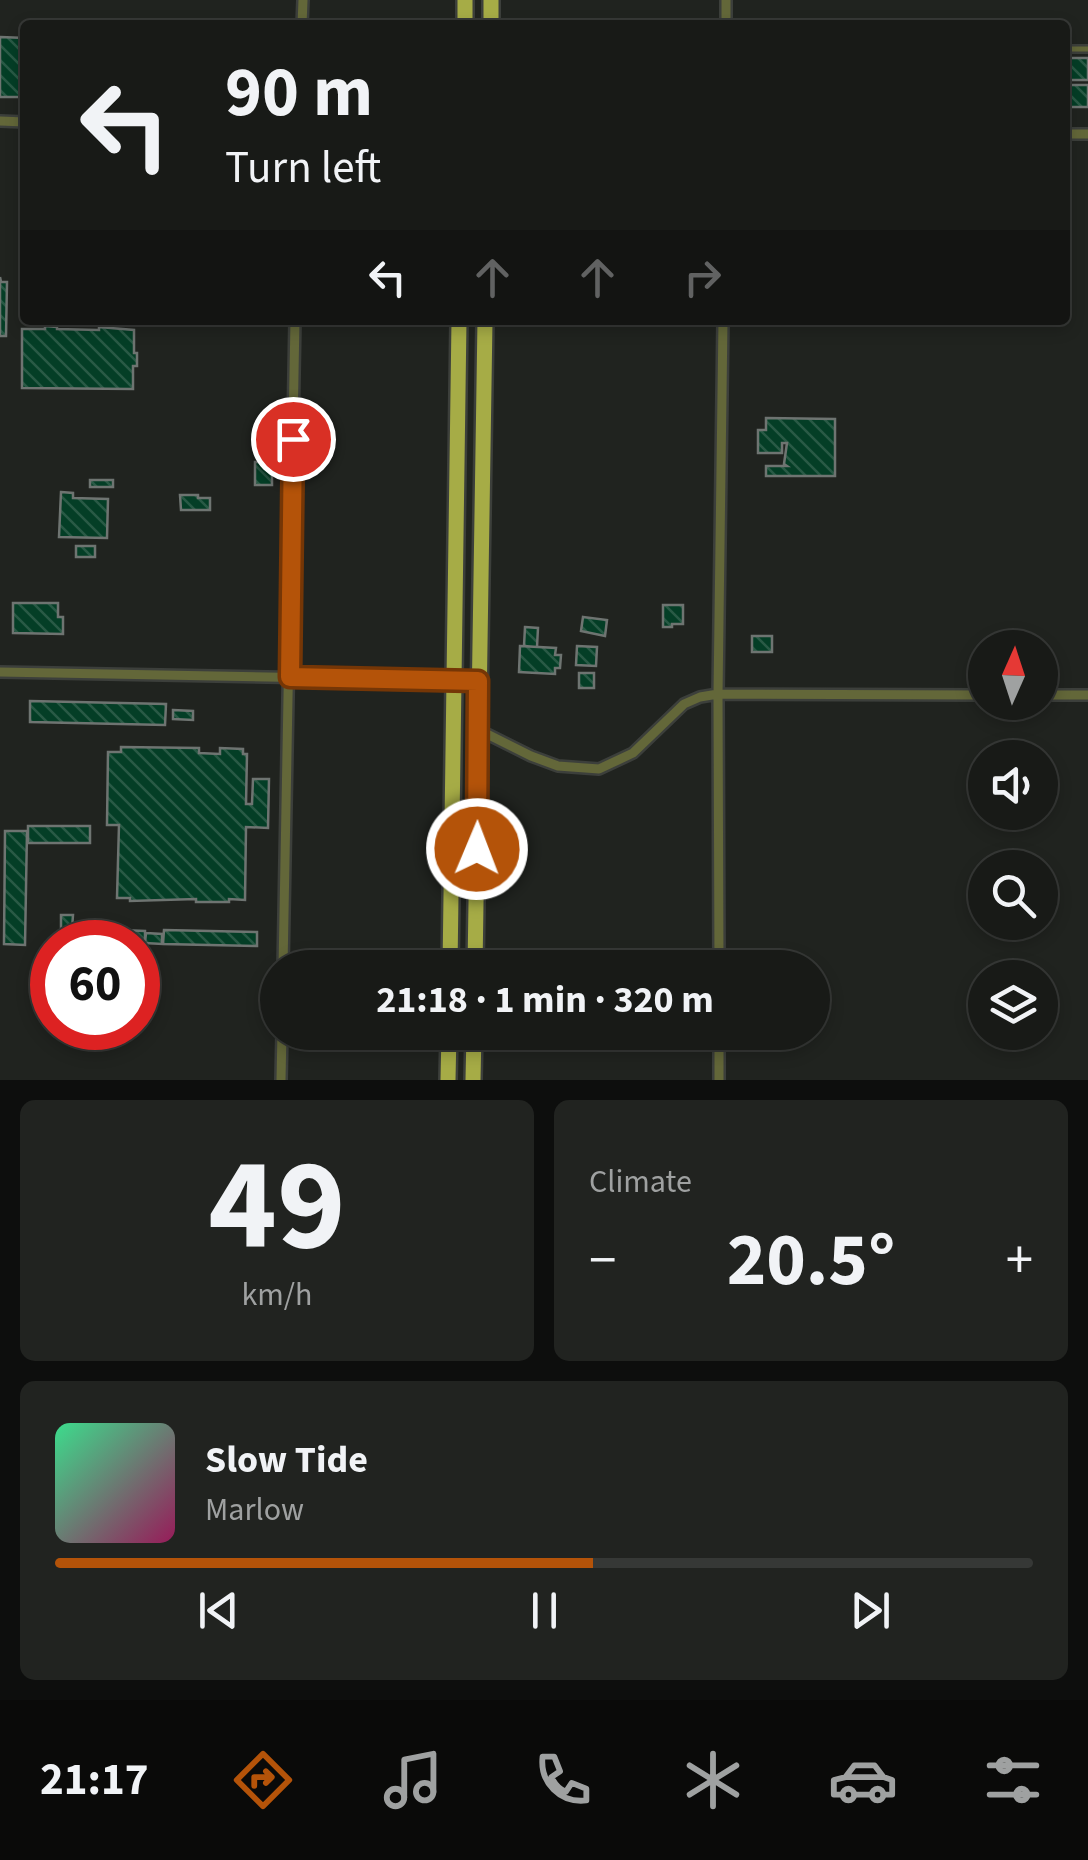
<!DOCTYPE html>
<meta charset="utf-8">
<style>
body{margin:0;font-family:"Source Sans 3",sans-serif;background:#212320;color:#f1f3f6;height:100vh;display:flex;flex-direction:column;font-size:38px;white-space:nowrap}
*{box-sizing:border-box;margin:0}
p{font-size:32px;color:#9fa1a1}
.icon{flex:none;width:55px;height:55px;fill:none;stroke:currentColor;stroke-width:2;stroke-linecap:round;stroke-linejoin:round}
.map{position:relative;height:1080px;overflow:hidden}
.panel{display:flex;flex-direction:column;gap:20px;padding:20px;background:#0d0e0d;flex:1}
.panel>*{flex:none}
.banner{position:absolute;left:20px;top:20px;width:1050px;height:305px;border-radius:10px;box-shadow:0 5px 15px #0003,0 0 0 2px #363836;background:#181a17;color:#f1f3f6;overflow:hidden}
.needle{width:65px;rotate:3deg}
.tools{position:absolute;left:968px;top:630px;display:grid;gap:20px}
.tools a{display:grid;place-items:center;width:90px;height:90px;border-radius:50%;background:#181a17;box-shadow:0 5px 15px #0003,0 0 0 2px #363836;font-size:50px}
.speed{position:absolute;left:30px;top:920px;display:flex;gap:20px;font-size:50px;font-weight:700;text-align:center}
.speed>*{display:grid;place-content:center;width:130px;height:130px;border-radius:50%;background:#181a17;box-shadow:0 5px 15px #0003,0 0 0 2px #363836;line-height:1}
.speed .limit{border:15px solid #d22;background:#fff;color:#111}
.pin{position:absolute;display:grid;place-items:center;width:85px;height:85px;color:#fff;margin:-42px;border:5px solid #fff;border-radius:50%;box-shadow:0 2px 10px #0007}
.me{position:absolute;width:110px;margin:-55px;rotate:1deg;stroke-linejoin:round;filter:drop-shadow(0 0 8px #0008)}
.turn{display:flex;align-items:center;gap:35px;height:210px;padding:0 40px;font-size:45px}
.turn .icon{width:130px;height:130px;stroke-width:2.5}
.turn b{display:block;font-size:70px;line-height:85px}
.lanes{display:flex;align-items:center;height:95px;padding:0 40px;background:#0003;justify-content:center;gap:50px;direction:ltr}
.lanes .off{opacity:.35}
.big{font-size:75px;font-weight:700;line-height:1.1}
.panel .tile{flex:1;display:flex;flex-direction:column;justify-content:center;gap:15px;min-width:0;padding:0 35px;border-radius:15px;background:#212320}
.panel .dial{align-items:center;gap:0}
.dial b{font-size:130px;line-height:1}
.song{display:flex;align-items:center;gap:30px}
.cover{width:120px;height:120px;border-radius:15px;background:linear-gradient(135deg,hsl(150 70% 55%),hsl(330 70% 35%))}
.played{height:10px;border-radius:5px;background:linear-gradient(90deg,#b45309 55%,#363836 55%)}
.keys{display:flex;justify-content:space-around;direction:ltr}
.heat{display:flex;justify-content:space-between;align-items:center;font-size:55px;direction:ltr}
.panel .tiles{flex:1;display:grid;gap:20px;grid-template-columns:1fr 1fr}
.tile:last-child{grid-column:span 2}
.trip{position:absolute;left:260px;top:950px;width:570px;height:100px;border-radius:50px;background:#181a17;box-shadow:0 5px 15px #0003,0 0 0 2px #363836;font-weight:700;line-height:100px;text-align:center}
.tab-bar{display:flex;height:160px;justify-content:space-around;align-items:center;background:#0a0a09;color:#9fa1a1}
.tab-bar .icon{width:70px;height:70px}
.tab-bar .on{color:#b45309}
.tab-bar b{font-size:45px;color:#f1f3f6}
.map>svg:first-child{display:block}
.building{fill:url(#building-back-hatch);stroke:#6e7471;stroke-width:2.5}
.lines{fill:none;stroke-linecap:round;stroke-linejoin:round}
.lane-casing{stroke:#3c3f3b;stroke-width:10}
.street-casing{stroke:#3c3f3b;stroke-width:14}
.primary-casing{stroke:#3c3f3b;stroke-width:20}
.lane{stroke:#636739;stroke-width:5}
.street{stroke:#636739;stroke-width:9}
.primary{stroke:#a6ac46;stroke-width:15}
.route-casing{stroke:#753606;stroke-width:25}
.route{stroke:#b45309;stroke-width:18}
</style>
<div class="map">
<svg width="1088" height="1080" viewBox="0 0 1088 1080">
<defs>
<pattern id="building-back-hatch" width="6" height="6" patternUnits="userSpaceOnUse" patternTransform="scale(2.5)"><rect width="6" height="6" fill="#043e26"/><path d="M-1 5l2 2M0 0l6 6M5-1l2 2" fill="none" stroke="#295a45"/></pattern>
</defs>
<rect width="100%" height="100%" fill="#20231f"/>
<!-- building -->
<path class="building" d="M0,37L25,38V97H0Z
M1065,58H1088V80H1065Z
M1065,85H1088V107H1065Z
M0,277L1,282H7L6,336H0Z
M45,326L57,327V329L99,330V327L134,330V353H137V366H133V389L22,388V329H45Z
M766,418L835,419V476H766V466H787L784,464L787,443H782V453H758V430H766Z
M257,436H268V456H256Z
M255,462H272V485H255Z
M90,480H113V487H90Z
M61,492L73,493V498L108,499L107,538L59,537Z
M180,495H198V498H210V510H181Z
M76,546H95V557H76Z
M13,603H58V617H63V634L13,633Z
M663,605H683V624H672V627H663Z
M583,617L607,620L605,636L581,631Z
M525,627L538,628L537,647L524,646Z
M752,636H772V652H752Z
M520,646L556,648L555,655H561L560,668H555V674L519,672Z
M577,646L597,647L596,666L576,665Z
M579,673H594V688H579Z
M30,701L166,704L165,725L30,722Z
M173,710L193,711V720L173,719Z
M121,747L199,748V753L220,754V748L243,749V754H247L246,804H252L253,779H269L268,828L246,827L245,900L229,899V902H196V899L130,901V898H117L119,825H107L108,752H121Z
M28,826H90V843H28Z
M5,831H27L25,945L4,944Z
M61,915H73L72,929L61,928Z
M94,929L145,931V946H138V942H94Z
M164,930L257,932V946L163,944Z
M146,933L162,934V944L145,943Z"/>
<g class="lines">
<!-- lane casing -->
<g class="lane-casing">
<path id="lane" d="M1065,49H1088"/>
</g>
<!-- street casing -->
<g class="street-casing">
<path id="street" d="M302,25L303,0
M726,25V0
M0,121L25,122
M1065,134H1088
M0,672L478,681
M1040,695H1088
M479,730L531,756L558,766L599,769L633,753L684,704L700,697L718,694L985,695
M283,968L295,320
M719,968L718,694L723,320
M719,1032V1080
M281,1080L282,1032"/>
</g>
<!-- primary casing -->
<g class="primary-casing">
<path id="primary" d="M465,25V0
M491,25V0
M450,968L459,320
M475,968L485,320
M448,1080L449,1032
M473,1080L474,1032"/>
</g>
<!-- lane -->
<use href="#lane" class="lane"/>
<!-- street -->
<use href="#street" class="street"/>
<!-- primary -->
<use href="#primary" class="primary"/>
</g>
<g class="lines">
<!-- route casing -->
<g class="route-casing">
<path id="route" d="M293,439L290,677L478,681L477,849"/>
</g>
<!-- route -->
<use href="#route" class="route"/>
</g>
</svg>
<div class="tools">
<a><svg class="needle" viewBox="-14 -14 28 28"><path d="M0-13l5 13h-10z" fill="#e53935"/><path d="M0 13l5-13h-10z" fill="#9fa1a1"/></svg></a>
<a><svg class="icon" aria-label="sound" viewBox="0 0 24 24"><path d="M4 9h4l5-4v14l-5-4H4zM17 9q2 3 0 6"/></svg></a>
<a><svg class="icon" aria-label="search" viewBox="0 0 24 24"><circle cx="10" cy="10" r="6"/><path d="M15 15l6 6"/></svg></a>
<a><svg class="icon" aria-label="layers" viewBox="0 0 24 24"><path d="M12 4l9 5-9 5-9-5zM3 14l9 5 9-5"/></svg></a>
</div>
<div class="speed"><div class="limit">60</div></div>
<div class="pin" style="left:293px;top:439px;background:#d93025"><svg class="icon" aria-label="arrive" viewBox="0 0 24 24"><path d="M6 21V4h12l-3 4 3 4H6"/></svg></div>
<svg class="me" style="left:477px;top:849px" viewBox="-20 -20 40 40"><circle r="17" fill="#b45309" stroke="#fff" stroke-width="3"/><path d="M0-11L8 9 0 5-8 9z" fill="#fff"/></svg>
<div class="trip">21:18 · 1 min · 320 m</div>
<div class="banner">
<div class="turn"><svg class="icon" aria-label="left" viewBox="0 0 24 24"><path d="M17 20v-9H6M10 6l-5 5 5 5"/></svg><div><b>90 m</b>Turn left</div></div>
<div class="lanes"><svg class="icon" aria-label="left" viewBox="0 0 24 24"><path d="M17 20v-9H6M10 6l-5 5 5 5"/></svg><svg class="icon off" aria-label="ahead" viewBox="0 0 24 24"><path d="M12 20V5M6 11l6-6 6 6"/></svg><svg class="icon off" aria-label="ahead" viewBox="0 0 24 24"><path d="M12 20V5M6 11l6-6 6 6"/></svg><svg class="icon off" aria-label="right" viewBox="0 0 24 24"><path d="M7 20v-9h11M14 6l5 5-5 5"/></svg></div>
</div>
</div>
<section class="panel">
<div class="tiles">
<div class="tile dial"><b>49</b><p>km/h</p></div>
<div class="tile"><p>Climate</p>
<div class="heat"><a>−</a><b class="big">20.5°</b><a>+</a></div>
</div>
<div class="tile">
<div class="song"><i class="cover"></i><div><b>Slow Tide</b><p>Marlow</p></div></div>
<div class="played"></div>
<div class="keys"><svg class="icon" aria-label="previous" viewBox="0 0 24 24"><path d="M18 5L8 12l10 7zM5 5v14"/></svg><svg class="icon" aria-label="pause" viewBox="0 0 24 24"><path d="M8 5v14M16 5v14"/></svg><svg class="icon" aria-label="next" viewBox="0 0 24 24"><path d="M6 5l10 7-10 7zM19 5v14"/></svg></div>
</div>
</div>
</section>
<nav class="tab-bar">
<b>21:17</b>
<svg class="icon on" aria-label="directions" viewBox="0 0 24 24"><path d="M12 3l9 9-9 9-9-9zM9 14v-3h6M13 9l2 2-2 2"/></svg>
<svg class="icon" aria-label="music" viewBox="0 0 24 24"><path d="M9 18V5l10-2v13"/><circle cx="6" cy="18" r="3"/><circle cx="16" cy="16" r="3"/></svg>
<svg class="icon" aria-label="phone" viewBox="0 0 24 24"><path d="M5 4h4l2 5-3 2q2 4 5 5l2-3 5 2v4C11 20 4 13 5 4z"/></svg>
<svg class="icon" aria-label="climate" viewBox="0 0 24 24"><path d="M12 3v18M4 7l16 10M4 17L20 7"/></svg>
<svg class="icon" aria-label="car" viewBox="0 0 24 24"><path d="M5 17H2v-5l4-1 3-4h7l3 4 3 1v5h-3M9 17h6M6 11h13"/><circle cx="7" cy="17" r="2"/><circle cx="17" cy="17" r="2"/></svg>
<svg class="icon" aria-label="filters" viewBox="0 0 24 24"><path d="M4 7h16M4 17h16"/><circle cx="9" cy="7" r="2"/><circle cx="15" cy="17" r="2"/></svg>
</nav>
